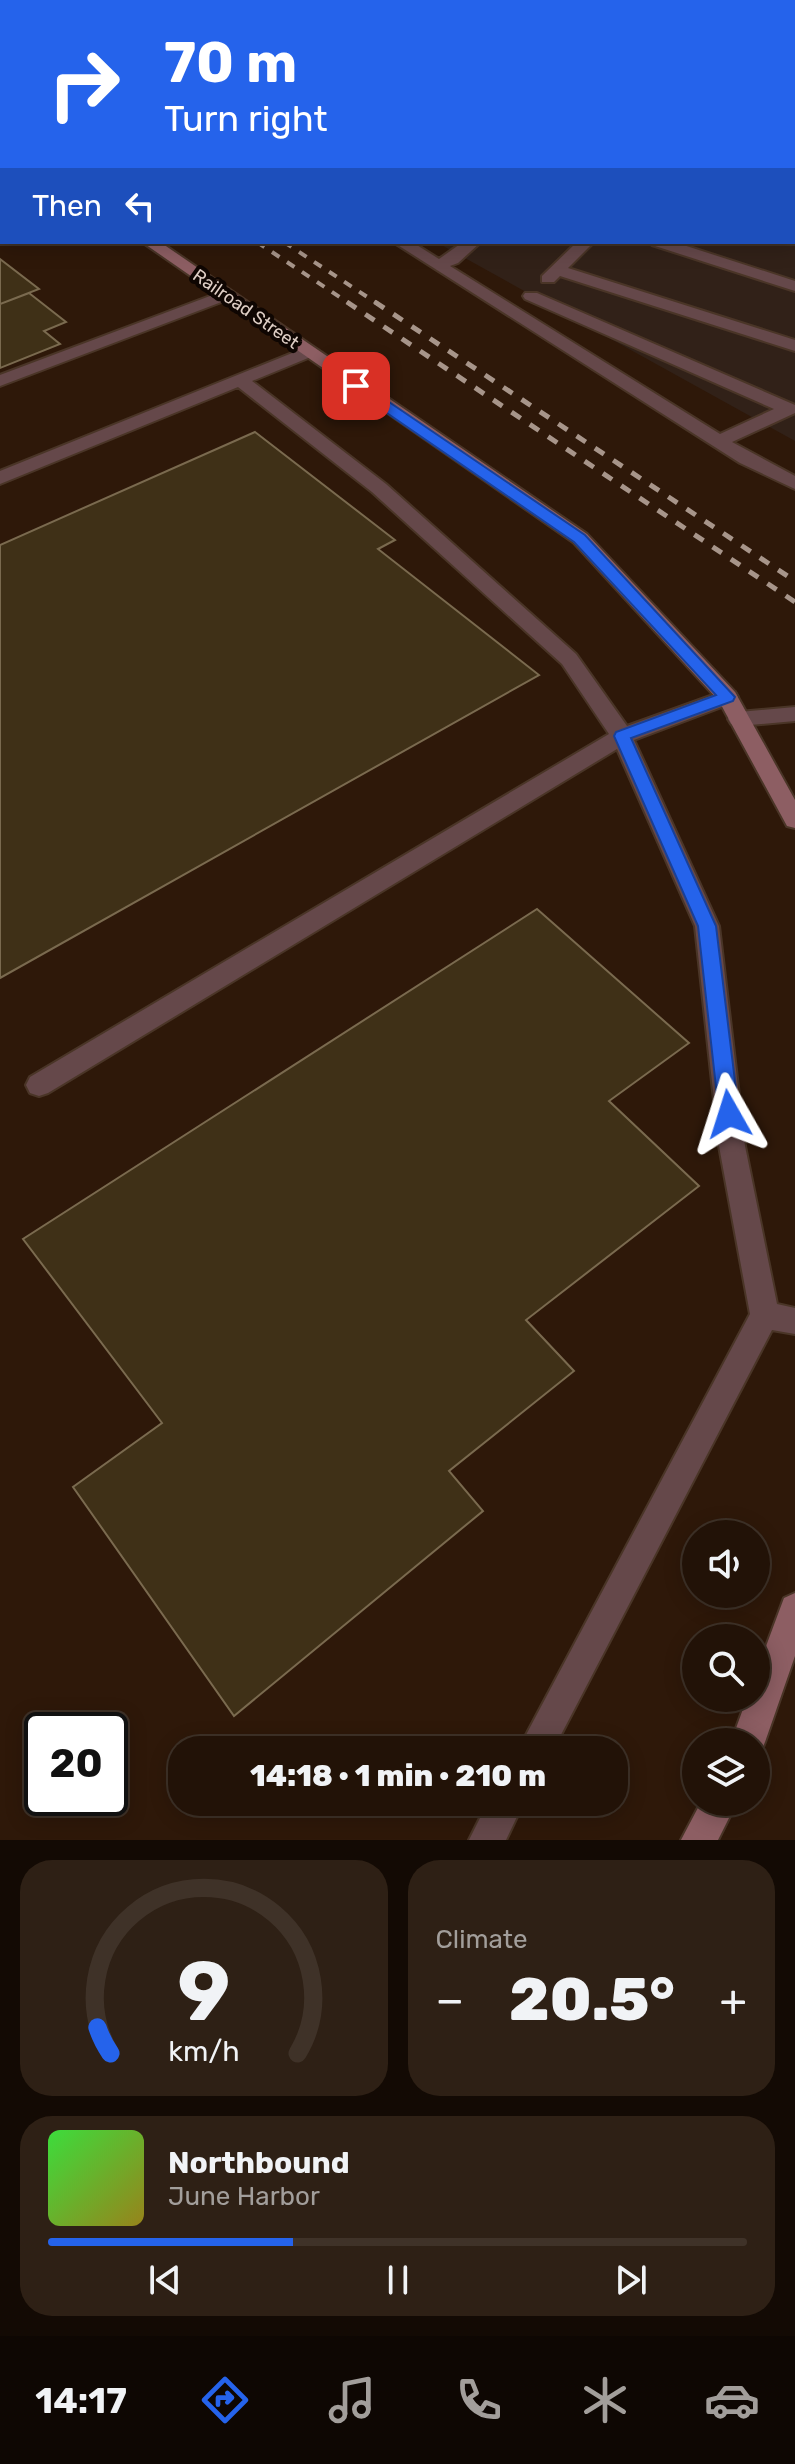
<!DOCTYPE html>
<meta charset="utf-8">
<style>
body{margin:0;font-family:Rubik,sans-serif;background:#2e2015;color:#f1f3f6;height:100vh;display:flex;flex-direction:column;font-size:30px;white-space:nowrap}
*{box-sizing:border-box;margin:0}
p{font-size:26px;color:#a29e9b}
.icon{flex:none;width:44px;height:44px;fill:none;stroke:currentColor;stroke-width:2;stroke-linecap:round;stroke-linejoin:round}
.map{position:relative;height:1840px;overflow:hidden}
.details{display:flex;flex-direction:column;gap:20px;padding:20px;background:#130a04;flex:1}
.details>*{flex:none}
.hud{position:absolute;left:0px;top:0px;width:796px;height:244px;box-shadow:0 4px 20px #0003,0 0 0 2px #3f3228;background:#2563eb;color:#fff;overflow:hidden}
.fabs{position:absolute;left:682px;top:1520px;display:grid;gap:16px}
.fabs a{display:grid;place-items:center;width:88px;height:88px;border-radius:50%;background:#221207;box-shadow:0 4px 20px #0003,0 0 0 2px #3f3228;font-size:40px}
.speed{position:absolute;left:24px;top:1712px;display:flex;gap:16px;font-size:40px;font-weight:700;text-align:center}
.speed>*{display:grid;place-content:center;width:104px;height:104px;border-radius:50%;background:#221207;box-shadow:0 4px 20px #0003,0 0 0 2px #3f3228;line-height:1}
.speed .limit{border:4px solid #111;border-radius:12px;background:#fff;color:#111}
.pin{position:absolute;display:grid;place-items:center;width:68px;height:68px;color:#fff;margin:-34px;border-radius:16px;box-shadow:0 4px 12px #0006}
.me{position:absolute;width:88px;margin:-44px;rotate:354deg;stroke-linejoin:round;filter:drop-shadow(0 0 6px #0008)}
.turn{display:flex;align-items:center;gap:28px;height:168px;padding:0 32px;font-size:36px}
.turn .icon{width:104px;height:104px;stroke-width:2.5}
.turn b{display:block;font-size:56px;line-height:68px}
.then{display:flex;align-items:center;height:76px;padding:0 32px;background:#0003;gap:16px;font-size:30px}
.big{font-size:60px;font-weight:800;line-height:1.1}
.details .tile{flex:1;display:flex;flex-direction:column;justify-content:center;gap:12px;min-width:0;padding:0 28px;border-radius:32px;background:#2e2015}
.details .dial{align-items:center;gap:0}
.dial svg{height:208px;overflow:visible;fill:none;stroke:#3f3228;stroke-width:7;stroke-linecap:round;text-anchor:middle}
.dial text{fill:#f1f3f6;stroke:none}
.song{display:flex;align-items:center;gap:24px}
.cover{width:96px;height:96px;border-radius:12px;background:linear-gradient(135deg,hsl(120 70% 55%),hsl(50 70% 35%))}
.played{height:8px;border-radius:4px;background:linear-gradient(90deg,#2563eb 35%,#3f3228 35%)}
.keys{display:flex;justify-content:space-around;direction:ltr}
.heat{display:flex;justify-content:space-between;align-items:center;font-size:44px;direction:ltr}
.details .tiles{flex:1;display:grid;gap:20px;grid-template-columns:1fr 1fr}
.tile:last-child{grid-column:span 2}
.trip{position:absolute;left:168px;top:1736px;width:460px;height:80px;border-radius:32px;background:#221207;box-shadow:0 4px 20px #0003,0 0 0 2px #3f3228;font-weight:800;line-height:80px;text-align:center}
.dock{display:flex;height:128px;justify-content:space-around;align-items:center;background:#0e0703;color:#a29e9b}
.dock .icon{width:56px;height:56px}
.dock .current{color:#2563eb}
.dock b{font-size:36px;color:#f1f3f6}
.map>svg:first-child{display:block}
.commercial{fill:#312118}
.building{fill:#3f3017;stroke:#7a6a4f;stroke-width:2}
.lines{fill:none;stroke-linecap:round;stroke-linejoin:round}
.lane-casing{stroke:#4a3527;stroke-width:4}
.secondary-casing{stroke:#4a3527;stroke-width:4}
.lane{fill:#65484a;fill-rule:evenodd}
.secondary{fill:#8d5e63;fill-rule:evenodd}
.rail-far1{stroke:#a7958a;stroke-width:4;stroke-dasharray:9 9;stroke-linecap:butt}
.rail{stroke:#a7958a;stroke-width:5;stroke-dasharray:11 11;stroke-linecap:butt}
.route{fill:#2563eb;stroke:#184099;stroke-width:2}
.labels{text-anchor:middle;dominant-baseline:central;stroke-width:8;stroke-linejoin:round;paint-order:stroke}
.far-street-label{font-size:18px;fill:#decec5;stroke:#0f0602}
</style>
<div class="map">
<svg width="795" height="1840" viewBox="0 0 795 1840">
<rect width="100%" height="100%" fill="#2e1809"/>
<!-- commercial -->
<path class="commercial" d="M0,0H795V441L436,242H794V2Z"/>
<!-- building -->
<path class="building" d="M469,0H661L662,2H478Z
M0,259L39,289L0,304Z
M29,293L66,322L44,331L60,344L0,368V304Z
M255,432L395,540L378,549L539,675L0,978V545Z
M537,909L689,1043L609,1101L699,1186L526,1320L574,1371L449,1471L483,1511L234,1716L73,1487L162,1423L23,1239Z"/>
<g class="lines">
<!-- lane casing -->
<g class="lane-casing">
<path id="lane" d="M0,2L2,3V11L0,10Z
M795,37V46H794V37Z
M794,64H795V72H794Z
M0,208L2,209V219L0,218Z
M393,242H412L439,259L463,242H481L458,263L450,266L720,434L774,409L525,299L523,296L525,293H537L795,405V413L732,442L795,476V489L740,463Z
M577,242H594L568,268L795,340V351L560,276L554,282H542V276Z
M650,242H674L795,281V291L652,245Z
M226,290L232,292L234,295L232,298L0,386V375Z
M307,347L316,352L313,356L252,381L386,484L576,654L627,726L727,690L735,692L738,697L735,702L634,740L719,926L745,1146L777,1304L795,1308V1334L772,1330L553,1750H518L750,1314L719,1146L695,926L617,749L48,1093L39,1096L30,1093L26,1085L30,1077L609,734L562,664L372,492L238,387L0,484V471Z
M795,707V721L739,726L731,724L728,719L731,714L739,712Z
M488,1802H524L506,1840H469Z"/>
</g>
<!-- secondary casing -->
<g class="secondary-casing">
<path id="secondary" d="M0,134H2V143H0Z
M142,242H160L587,534L735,692L795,800V828L787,826L719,701L573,542Z
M795,1593V1656L765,1742L760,1754L756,1756V1742H731L747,1698H756V1673L784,1598Z
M701,1802H737L718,1840H681Z"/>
</g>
<!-- lane -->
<use href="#lane" class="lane"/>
<!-- secondary -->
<use href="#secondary" class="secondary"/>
<!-- rail-far1 -->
<path class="rail-far1" d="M257,242L350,304
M284,242L378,304"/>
<!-- rail -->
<path class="rail" d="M347,302L795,602
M375,302L795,581"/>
</g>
<!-- route -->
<path class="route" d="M352,383H361L585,535L735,697L733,701L631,738L716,926L739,1114L736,1120L729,1123L722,1120L719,1114L698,926L614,736L616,732L716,695L574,542L352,389Z"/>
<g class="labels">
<!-- far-street labels -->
<g class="far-street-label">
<text transform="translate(246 309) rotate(35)">Railroad Street</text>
</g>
</g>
</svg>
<div class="fabs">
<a><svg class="icon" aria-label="sound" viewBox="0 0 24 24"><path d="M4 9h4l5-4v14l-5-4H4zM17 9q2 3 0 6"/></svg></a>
<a><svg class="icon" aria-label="search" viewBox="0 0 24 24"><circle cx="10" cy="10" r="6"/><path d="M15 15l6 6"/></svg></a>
<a><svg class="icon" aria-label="layers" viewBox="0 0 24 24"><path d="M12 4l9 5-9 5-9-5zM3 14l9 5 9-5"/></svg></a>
</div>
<div class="speed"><div class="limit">20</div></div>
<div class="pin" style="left:356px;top:386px;background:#d93025"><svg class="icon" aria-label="arrive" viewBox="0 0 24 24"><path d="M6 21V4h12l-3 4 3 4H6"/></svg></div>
<svg class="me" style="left:729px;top:1114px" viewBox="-20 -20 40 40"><path d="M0-17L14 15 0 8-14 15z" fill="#2563eb" stroke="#fff" stroke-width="4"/></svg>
<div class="trip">14:18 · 1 min · 210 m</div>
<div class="hud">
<div class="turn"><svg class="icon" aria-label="right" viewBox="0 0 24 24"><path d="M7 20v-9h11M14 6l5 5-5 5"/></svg><div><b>70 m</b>Turn right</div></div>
<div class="then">Then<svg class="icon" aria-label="left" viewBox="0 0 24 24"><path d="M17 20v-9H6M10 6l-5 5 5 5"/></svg></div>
</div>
</div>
<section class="details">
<div class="tiles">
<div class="tile dial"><svg viewBox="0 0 100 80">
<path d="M14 69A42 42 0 1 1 86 69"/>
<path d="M14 69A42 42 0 0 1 9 59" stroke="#2563eb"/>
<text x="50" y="56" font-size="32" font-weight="700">9</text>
<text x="50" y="72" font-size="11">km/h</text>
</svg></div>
<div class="tile"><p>Climate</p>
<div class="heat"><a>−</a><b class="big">20.5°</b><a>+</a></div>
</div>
<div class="tile">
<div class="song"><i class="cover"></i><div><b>Northbound</b><p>June Harbor</p></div></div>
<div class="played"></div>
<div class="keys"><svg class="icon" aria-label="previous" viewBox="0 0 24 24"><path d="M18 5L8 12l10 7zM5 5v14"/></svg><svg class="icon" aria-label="pause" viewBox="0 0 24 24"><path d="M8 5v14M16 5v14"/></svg><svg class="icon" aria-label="next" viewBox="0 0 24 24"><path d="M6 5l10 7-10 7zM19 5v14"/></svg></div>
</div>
</div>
</section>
<nav class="dock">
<b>14:17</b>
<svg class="icon current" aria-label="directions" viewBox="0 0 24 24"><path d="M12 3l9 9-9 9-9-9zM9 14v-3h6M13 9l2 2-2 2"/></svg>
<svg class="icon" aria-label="music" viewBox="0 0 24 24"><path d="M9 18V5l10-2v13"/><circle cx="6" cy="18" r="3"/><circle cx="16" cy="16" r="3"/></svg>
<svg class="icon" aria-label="phone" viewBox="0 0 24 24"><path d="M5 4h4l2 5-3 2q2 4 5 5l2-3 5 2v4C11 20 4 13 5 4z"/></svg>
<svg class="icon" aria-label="climate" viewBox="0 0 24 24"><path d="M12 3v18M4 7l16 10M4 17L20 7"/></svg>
<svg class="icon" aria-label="car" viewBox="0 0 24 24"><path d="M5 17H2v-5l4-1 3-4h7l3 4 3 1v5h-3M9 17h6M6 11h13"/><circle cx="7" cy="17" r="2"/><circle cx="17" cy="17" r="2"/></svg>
</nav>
